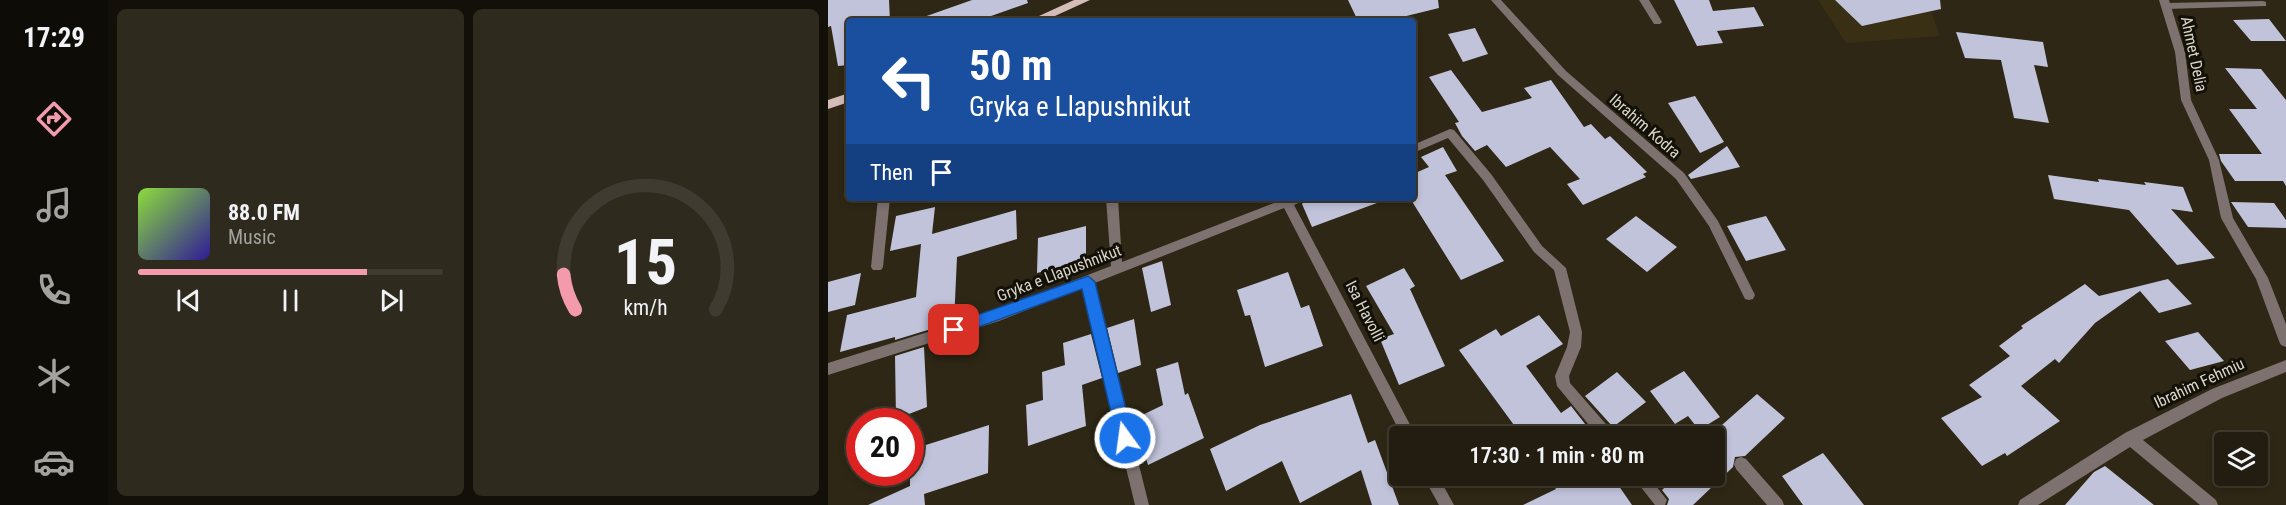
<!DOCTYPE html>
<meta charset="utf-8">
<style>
body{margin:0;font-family:"Roboto Condensed",sans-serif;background:#2e2a1e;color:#f1f3f6;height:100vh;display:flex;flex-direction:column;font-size:22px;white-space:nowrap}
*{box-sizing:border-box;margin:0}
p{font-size:20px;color:#a2a29f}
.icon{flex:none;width:33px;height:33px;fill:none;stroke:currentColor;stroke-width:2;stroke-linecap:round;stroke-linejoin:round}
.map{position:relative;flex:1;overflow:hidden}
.drawer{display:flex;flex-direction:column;gap:9px;padding:9px;background:#131009;width:720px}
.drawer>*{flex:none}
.hud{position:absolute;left:18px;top:18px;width:570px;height:183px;border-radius:6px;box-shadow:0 3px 9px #0003,0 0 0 2px #3f3b30;background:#1a4fa0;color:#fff;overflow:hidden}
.controls{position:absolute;left:1386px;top:432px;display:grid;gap:12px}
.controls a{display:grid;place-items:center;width:54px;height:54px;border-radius:6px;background:#221d10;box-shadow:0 3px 9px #0003,0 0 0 2px #3f3b30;font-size:30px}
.speed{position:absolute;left:18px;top:408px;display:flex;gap:12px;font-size:30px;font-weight:700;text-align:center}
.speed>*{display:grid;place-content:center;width:78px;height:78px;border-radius:50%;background:#221d10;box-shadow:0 3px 9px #0003,0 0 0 2px #3f3b30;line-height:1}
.speed .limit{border:9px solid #d22;background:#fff;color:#111}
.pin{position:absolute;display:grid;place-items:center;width:51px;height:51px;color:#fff;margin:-26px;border-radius:12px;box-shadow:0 3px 9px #0006}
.me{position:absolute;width:66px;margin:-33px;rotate:346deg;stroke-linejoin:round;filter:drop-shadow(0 0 4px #0008)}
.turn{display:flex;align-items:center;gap:21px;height:126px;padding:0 24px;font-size:27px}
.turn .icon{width:78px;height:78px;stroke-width:2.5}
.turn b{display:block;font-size:42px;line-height:51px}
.then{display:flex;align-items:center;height:57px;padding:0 24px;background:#0003;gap:12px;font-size:22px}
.drawer .tile{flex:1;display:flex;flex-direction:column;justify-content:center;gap:9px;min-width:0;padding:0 21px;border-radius:9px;background:#2e2a1e}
.drawer .dial{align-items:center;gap:0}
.dial svg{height:156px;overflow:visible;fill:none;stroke:#3f3b30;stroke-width:7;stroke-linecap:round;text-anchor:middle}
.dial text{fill:#f1f3f6;stroke:none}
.song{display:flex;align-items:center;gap:18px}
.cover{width:72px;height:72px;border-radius:9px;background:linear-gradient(135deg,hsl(90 70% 55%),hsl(250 70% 35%))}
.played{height:6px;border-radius:3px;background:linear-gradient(90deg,#f39aac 75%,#3f3b30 75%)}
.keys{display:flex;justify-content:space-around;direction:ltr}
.drawer .tiles{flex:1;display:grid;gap:9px;grid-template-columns:repeat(2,1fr)}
.trip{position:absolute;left:561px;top:426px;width:336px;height:60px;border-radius:6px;background:#221d10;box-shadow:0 3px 9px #0003,0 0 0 2px #3f3b30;font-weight:600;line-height:60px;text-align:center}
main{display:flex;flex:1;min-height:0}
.tabs{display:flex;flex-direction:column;width:108px;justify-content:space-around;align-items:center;background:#0e0c06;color:#a2a29f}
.tabs .icon{width:42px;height:42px}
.tabs .current{color:#f39aac}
.tabs b{font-size:27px;color:#f1f3f6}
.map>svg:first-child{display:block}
.built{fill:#382f15}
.building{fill:#c0c3da}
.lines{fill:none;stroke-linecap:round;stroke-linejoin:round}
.service{fill:#7d7270;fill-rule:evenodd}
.minor{fill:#7d7270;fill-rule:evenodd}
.primary{fill:#d4bcb8;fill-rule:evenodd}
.route{fill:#1a73e8;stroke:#114b97;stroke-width:1.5}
.labels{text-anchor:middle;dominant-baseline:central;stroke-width:6;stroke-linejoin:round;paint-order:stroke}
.street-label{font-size:16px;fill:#d9d5ca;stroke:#131008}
</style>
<main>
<nav class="tabs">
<b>17:29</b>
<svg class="icon current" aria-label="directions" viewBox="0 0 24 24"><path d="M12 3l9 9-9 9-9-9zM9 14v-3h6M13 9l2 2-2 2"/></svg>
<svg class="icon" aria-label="music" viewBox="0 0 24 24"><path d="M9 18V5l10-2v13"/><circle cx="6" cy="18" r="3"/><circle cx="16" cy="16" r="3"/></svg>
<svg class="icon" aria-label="phone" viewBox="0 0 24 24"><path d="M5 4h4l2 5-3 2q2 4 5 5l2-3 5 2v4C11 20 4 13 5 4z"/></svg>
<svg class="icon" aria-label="climate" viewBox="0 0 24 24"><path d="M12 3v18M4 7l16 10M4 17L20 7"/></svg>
<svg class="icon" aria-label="car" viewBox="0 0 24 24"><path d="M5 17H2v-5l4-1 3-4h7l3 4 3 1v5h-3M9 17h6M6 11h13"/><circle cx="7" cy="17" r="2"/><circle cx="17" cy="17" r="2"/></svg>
</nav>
<section class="drawer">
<div class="tiles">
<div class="tile">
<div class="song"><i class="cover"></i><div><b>88.0 FM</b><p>Music</p></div></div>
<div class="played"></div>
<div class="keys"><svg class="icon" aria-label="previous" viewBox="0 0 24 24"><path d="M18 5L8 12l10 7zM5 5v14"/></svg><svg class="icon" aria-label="pause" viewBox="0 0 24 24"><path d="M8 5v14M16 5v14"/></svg><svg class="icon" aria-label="next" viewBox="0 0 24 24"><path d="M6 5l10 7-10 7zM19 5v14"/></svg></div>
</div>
<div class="tile dial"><svg viewBox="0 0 100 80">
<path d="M14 69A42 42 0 1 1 86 69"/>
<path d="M14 69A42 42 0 0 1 8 51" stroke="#f39aac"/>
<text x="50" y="56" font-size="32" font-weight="700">15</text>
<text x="50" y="72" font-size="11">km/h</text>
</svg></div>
</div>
</section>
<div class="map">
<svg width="1458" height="505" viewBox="0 0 1458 505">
<rect width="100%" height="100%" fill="#2e2715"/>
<!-- built -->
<path class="built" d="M990,0H1099L1112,36L1018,43Z"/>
<!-- building -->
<path class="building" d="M0,0H61L62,21H21V65L10,66L3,26L0,27Z
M144,0H199L200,3L149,21H93V18Z
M520,0H610L611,8L558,21H530Z
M846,0H881L885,11L926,7L936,26L889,31L895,43L869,46Z
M1007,0H1112L1113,9L1034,26Z
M1441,19L1458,41H1423L1405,20Z
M647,28L660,54L635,62L620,34Z
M1128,32L1215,42L1220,67L1206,65L1221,123L1186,118L1173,60L1137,58Z
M1397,68L1433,69L1458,100V186L1455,181H1407L1393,161L1391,154H1434L1401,109H1429Z
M623,70L654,112L704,98L696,88L723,80L756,127L763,124L777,139L782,136L819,172L815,174L818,177L755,205L739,184L752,179L722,147L678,167L659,145L647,151L634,136L627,123L631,122L601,77Z
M867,96L896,142L872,153L840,103Z
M899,146L912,167L863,179L860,175Z
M615,147L629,171L617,175L676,261L633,280L585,203V174L601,167L593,157Z
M1220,175L1271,182L1270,179L1318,185L1316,182L1355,187L1365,212L1343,209L1387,258L1349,265L1301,210L1226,199Z
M479,198H556L557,200L484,227L474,204Z
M1403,202L1446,203L1458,220V228L1420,227Z
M107,207L104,234L188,210L189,239L129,257L126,322L67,340V337L12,352L19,315L88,297L93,244L62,251L68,216Z
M808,216L849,247L819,272L778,239Z
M938,216L958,250L918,261L899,226Z
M258,226V261L209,273L210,238Z
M334,261L343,305L323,312L314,268Z
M576,268L587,286L582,289L617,366L571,385L552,339L566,334L538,286Z
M460,272L473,308L481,305L495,346L437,367L422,315L417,316L409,290Z
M33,273L27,305L0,312V282Z
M1340,279L1364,304L1331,313L1312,291L1267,323L1231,363L1227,359L1193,386L1232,421L1179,456L1177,453L1154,466L1113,418L1154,397L1141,385L1182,356L1171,346L1195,328L1193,326L1257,284L1271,296Z
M711,315L735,344L698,366L733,413L743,406L761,429L751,436H694L631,350L668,329L673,336Z
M306,319L313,365L290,373L279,328Z
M1370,332L1396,361L1362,370L1337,341Z
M263,334L274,378L254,385L258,426L200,446L198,405L215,400L214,372L237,365L235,343Z
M96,347L99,407L68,419L67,356Z
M350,362L357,395L360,393L376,438L320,465L306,419L335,405L328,369Z
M856,371L892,417L871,430L860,416L847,424L822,391Z
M789,372L818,402L785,427L757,396Z
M523,394L540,443L547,440L571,505H544L533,470L472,503L454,461L398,491L382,449L432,425Z
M929,394L957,418L917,456L907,457L905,467L865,505H839L841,499L834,490L849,476H886V432Z
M161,425L160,473L96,494L97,505H40L82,486V450Z
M995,453L1036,505H975L954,476Z
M1277,466L1326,505H1237L1266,472Z
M720,476H784L804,505H695L728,489Z"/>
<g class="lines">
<!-- service -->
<path class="service" d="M1435,1L1438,2V6L1338,9L1333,6L1338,3Z
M259,277L263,278L265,282L321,505H307L253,282L255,278Z"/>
<!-- minor -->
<path class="minor" d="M663,0H673L738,71L856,173L890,221L927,295L925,299L921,300L917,299L881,226L848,179L730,75Z
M811,0H821L834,22L832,24H826Z
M1331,0H1341L1357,52L1363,100L1391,160L1405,218L1440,278L1458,324V347L1453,345L1451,341L1428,279L1393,218L1381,160L1353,100L1347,52Z
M622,129L626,130L663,174L714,246L738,268L754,332L753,347L741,376L742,383L784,431L786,436H770L729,386L727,376L739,347L742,332L726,270L706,252L655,180L620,138L585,153V145Z
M50,198H62L55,267L53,270H45L43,267Z
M278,198H290L294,262L459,198H477L475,201L466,205L588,436H574L456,208L171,321L0,375V363L164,312L283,266Z
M1458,360V372L1394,398L1315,440L1388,500L1390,505H1372L1302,447L1210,505H1190L1192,500L1297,433L1384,389Z
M913,457L918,459L954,500L956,505H939L908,469L906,464L908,459Z
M595,476H610L626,505H611Z
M804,476H820L839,500L837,505H827Z"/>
<!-- primary -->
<path class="primary" d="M246,0H262L216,21H200Z
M21,93V102L0,109V100Z"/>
</g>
<!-- route -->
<path class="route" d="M260,276L267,282L305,438L303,443L297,445L292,443L289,438L254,289L126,336L118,330L121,325Z"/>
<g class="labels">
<!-- street labels -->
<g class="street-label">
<text transform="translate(1366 54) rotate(78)">Ahmet Delia</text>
<text transform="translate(817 126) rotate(41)">Ibrahim Kodra</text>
<text transform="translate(231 273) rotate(-21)">Gryka e Llapushnikut</text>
<text transform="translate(537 311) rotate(63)">Isa Havolli</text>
<text transform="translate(1371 383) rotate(-25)">Ibrahim Fehmiu</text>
</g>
</g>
</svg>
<div class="controls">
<a><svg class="icon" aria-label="layers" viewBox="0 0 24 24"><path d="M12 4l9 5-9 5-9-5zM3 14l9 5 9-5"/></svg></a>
</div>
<div class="speed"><div class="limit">20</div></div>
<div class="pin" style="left:126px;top:330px;background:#d93025"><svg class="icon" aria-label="arrive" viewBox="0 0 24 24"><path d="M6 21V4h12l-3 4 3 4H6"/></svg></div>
<svg class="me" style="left:297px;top:438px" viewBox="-20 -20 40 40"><circle r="17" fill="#1a73e8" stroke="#fff" stroke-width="3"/><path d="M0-11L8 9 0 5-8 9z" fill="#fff"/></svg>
<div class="trip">17:30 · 1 min · 80 m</div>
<div class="hud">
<div class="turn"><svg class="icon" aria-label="left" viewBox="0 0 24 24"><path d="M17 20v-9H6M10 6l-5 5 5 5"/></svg><div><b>50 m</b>Gryka e Llapushnikut</div></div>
<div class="then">Then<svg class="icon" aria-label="arrive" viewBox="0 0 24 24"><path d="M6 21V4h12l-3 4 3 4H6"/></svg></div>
</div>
</div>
</main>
